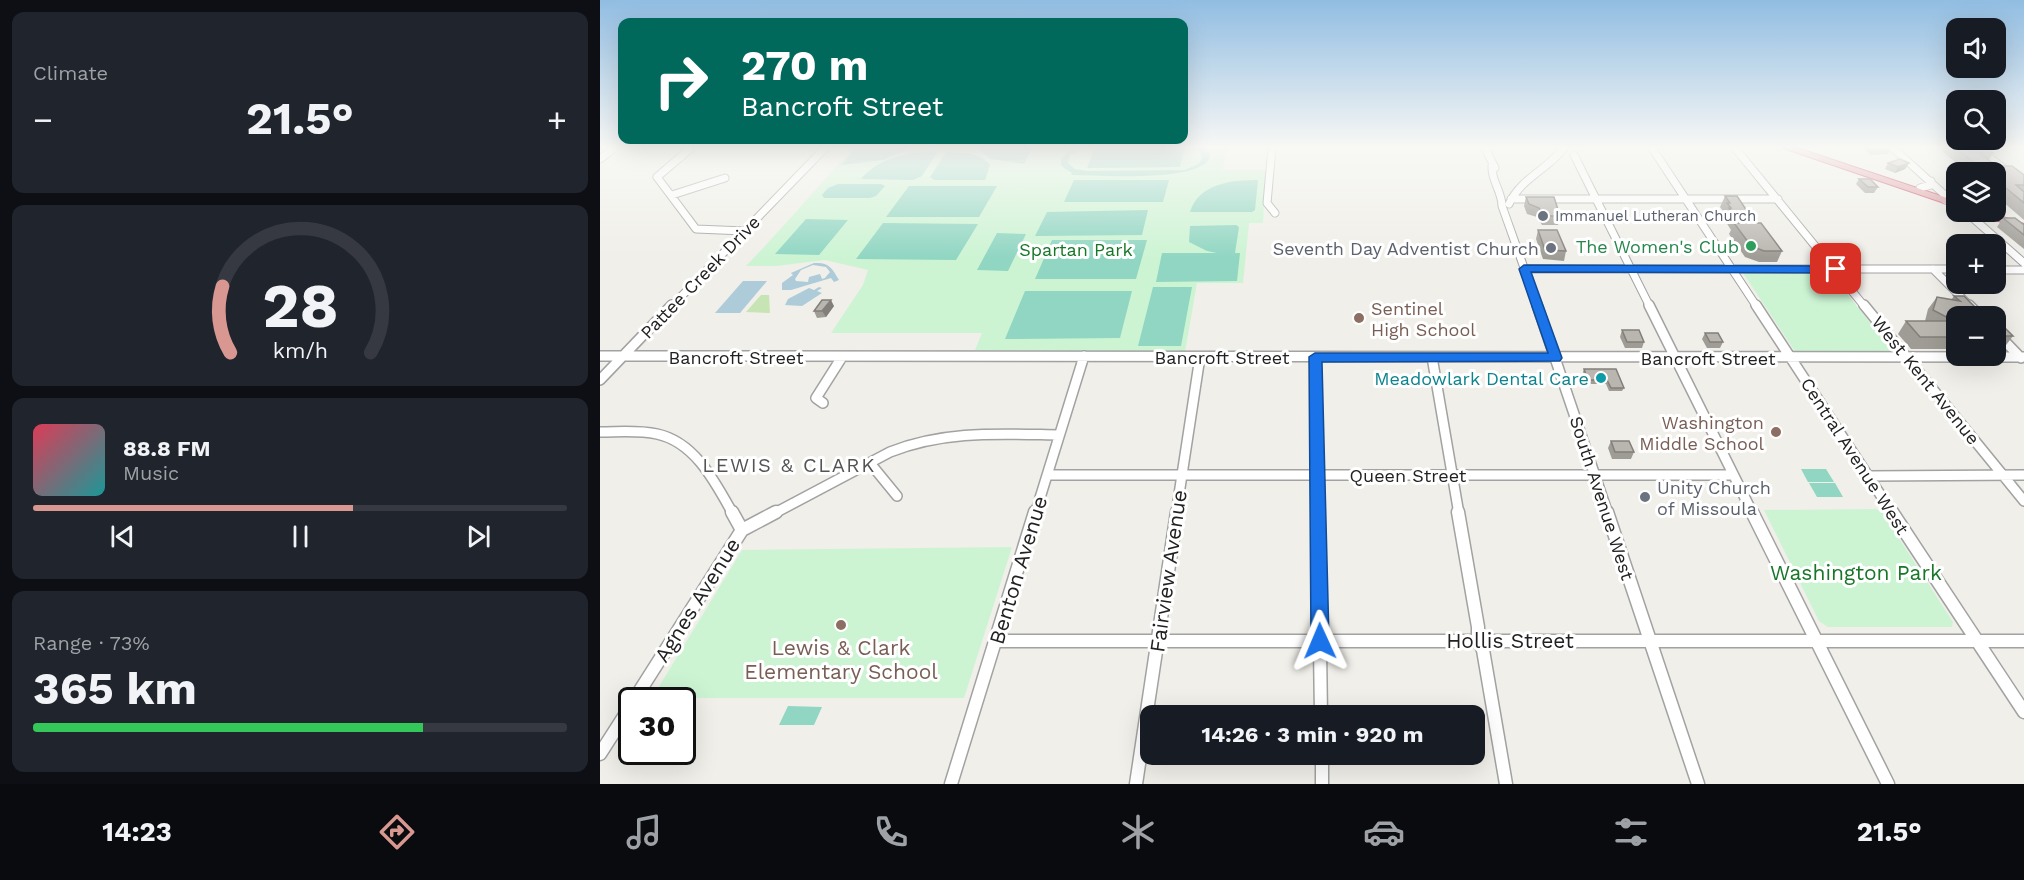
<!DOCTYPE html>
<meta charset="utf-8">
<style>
body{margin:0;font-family:"Work Sans",sans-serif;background:#20242c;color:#f1f3f6;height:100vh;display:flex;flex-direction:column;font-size:22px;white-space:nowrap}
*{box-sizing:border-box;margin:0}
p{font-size:20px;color:#9ea1a6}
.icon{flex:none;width:33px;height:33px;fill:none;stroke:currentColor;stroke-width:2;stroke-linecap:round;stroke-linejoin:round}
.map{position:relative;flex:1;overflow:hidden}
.panel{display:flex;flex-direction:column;gap:12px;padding:12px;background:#0d0f14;width:600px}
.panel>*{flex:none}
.hud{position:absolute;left:18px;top:18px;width:570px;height:126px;border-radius:12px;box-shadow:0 6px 24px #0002;background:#00695c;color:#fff;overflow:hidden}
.controls{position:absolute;left:1346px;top:18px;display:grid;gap:12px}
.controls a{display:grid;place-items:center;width:60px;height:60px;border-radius:12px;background:#171b24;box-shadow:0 6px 24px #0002;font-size:30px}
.speed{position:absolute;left:18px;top:687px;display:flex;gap:12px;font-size:30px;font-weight:700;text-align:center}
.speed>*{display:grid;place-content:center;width:78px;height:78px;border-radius:50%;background:#171b24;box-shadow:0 6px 24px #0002;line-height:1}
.speed .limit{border:3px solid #111;border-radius:9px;background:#fff;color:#111}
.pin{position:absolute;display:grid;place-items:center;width:51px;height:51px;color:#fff;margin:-26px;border-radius:12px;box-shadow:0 3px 9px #0006}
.me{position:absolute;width:66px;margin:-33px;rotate:359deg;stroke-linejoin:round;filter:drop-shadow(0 0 4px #0008)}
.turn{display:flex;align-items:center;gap:21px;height:126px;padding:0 24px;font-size:27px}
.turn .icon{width:78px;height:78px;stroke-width:2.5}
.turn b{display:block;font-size:42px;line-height:51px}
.big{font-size:45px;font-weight:700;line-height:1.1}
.panel .tile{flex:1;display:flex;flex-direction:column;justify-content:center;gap:9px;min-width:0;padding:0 21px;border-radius:12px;background:#20242c}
.panel .dial{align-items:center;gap:0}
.dial svg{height:156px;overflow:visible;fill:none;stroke:#363941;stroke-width:7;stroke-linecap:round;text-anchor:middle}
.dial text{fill:#f1f3f6;stroke:none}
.song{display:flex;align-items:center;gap:18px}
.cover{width:72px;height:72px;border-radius:9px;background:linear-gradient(135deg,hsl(350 70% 55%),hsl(180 70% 35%))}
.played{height:6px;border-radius:3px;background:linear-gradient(90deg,#d99791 60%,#363941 60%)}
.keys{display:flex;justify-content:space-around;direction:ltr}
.heat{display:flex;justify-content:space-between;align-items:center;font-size:33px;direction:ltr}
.charge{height:9px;border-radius:4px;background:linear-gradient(90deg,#34c759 73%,#363941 0)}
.trip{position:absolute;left:540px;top:705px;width:345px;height:60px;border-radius:12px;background:#171b24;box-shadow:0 6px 24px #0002;font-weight:700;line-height:60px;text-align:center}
.menu{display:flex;height:96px;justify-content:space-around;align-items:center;background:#090b0e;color:#9ea1a6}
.menu .icon{width:42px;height:42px}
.menu .current{color:#d99791}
.menu b{font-size:27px;color:#f1f3f6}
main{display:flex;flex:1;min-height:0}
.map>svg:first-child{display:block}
.grass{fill:#c7e4b5}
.park{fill:#ccf4d3}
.pitch{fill:#90d6c2}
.water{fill:#aecbd9;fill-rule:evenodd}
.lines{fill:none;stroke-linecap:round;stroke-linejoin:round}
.minor-far2-casing{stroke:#a2a2a2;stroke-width:9}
.minor-far1-casing{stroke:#a2a2a2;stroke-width:12}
.minor-casing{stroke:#a2a2a2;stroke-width:15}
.highway-casing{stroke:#c93b5d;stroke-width:2}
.minor-far2{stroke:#fff;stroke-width:7}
.minor-far1{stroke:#fff;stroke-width:9}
.minor{stroke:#fff;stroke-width:12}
.highway{fill:#df999f;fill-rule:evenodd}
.wall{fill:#9f9c96}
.shaded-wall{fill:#827f7a}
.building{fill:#b9b5af;stroke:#827f7a;stroke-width:1.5}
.route{fill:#1a73e8;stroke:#114b97;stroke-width:1.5}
.worship-dot{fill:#6b7280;stroke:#fff;stroke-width:2}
.leisure-dot{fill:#2e9e5b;stroke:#fff;stroke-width:2}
.education-dot{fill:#8d6e63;stroke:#fff;stroke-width:2}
.culture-dot{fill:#0f9aa8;stroke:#fff;stroke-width:2}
.labels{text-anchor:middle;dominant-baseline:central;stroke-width:6;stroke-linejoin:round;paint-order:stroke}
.far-worship-label{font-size:15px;fill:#5b616d;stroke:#fff;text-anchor:start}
.leisure-label{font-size:18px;fill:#27864d;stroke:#fff;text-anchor:end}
.worship-label{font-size:18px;fill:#5b616d;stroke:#fff;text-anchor:end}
.park-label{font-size:18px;fill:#187629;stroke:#fff}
.street-label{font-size:18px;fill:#212121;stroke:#fff}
.education-label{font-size:18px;fill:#785e54;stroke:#fff;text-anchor:start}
.culture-label{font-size:18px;fill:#0d838f;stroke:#fff;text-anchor:end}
.neighbourhood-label{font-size:20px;letter-spacing:1.5px;fill:#545454;stroke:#fff}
.near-street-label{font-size:21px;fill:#212121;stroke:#fff}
.near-park-label{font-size:21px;fill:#187629;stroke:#fff}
.near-education-label{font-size:21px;fill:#785e54;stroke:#fff}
</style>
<main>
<section class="panel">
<div class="tile"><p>Climate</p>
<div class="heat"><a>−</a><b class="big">21.5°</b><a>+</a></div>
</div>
<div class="tile dial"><svg viewBox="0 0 100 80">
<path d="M14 69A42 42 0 1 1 86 69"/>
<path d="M14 69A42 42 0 0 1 10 35" stroke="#d99791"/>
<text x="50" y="56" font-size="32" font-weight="700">28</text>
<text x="50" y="72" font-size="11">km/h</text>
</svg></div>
<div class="tile">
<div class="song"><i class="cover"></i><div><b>88.8 FM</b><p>Music</p></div></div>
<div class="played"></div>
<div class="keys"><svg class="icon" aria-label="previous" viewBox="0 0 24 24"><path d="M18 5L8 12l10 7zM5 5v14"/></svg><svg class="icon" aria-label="pause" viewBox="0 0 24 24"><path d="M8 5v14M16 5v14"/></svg><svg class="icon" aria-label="next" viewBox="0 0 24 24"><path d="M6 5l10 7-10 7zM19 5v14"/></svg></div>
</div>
<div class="tile"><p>Range · 73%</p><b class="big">365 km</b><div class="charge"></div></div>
</section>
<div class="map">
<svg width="1424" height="784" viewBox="0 0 1424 784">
<rect width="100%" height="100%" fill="#f0efe9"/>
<!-- grass -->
<path class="grass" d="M161,295H169L170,313L146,312Z"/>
<!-- park -->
<path class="park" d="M253,148H626L623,170H666L663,223H649L643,283H597L585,352L375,350L382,333H231L263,285L268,270L225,260L176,266H146C183,228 217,187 253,148Z
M1143,273L1231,274L1293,351L1292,354L1196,353Z
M1276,509L1282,512L1353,622L1352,627H1228L1219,621L1164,510Z
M412,547L364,698H52L142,550Z"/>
<!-- pitch -->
<path class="pitch" d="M256,148H310L283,160L241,165Z
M379,148H432L424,164L390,159Z
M482,148L470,155L468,163L475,169L487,171L585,170L598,164L602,159L601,152L595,148H605L609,151L610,158C597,183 499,175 471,175L472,173L461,166V159L471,149Z
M495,148H585L580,167L487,168Z
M338,151L322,176L313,180L261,179C279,157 312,151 338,151Z
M346,152C362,152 380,152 390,165L385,180H334L330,177Z
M474,180H569L563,202H464Z
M658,180L655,210L652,212H590C599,183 632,180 658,180Z
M238,184H281L285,186L276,196L270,198H224L222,195L228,188Z
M309,186H397L379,217H286Z
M548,210L542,235L435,236L447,212Z
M206,219L248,220L219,255L175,254Z
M283,223L378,224L356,260L256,259Z
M636,225L639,227L635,253H640L637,281L556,282L562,253H617L607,251L589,242L590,226Z
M397,233L426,234L408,271L377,270Z
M452,240H547L536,279H435Z
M553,287H592L581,346H538Z
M425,291H532L520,338L405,339Z
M1201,469H1226L1234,482H1208Z
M1209,483H1235L1243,497H1217Z
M188,706L222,707L214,725H179Z"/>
<!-- water -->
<path class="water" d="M214,263C229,262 232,268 239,280L234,282L231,278L191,290H182V283L193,275L191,273ZM213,265L226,267L230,272L225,278L222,279L220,274L209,277L208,282L196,281L195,279L201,270Z
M143,281H167L140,313H115Z
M219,287L222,288L217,291L222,293L202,306L185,305L188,299L209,288L214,290Z"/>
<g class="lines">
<!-- minor-far2 casing -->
<g class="minor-far2-casing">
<path id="minor-far2" d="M91,148L57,177L96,229L145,231
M672,148L667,203L675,213
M885,148L895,168
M1052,148L1157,307
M1135,148L1265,307
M1293,148L1347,197L1345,200
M1377,148L1424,184
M974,155L1050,307
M0,159L14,148
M892,166C891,181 902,191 902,206L938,307
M1320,188L1331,185V181
M72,195L125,178
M911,199H1178
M909,204C921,178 947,170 964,148
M1366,212L1424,263
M924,269H1356
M1333,269L1371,307
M1395,270H1424
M71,307L225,148"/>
</g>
<!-- minor-far1 casing -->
<g class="minor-far1-casing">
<path id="minor-far1" d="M937,305L1008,514
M1049,305L1153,514
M1156,305L1293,514
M1264,305L1424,501
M1369,305L1380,316
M1395,331L1421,358
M0,356L1424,357
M715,357L718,514
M832,357L859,514
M0,380L72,305
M223,403L216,398L242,357
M0,432C19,432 38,430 57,434C95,442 115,482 133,514
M270,463L297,496
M447,475H1133
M1269,476L1424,475
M173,514L290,452C345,430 401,434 459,435
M435,514L484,356
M576,514L600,357"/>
</g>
<!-- minor casing -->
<g class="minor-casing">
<path id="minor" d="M132,512L142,530
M718,512L721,716
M858,512L878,627V640L883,650L906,784
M1007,512L1098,784
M1152,512L1288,784
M1292,512L1424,712
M397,641H1424
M34,700L142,530L176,512
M0,754L32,704
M722,754V784
M351,784L435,512
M536,784L577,512"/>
</g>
<!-- highway casing -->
<g class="highway-casing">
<path id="highway" d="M1183,148H1197L1356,201V207Z
M1374,212H1388L1424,224V230Z"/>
</g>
<!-- minor-far2 -->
<use href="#minor-far2" class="minor-far2"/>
<!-- minor-far1 -->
<use href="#minor-far1" class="minor-far1"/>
<!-- minor -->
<use href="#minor" class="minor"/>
<!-- highway -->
<use href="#highway" class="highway"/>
</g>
<!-- wall -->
<path class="wall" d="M1263,148H1291L1288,154L1271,155Z
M1344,148H1387L1393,153L1389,160L1397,166L1424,175V220L1395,195V172H1367L1342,151Z
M1288,163H1309L1305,169L1295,173L1285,169Z
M1259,179L1278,187L1274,193H1265L1256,184Z
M1125,196L1155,223L1182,251L1177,262H1159L1145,257L1129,234L1131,230L1124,219L1125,218L1122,214L1123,211L1120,207Z
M926,197L960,216L958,225H942L937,217L927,214L924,206Z
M1403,218L1424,225V249L1397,227Z
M938,230L966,251L964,261L943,259L936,239Z
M1354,296H1364L1356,316V349H1311L1298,334L1306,321H1325L1328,309L1337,297L1351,300Z
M234,306L226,317L217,318L214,311Z
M1395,318L1413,336L1403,349H1395Z
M1022,330L1044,342L1042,348H1025L1020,337Z
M1105,333L1123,342L1120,348H1107L1102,339Z
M984,369L1024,388L1022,391H1009L1006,384H987L983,372Z
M1011,441L1034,452L1031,459H1012L1008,448Z"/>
<!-- shaded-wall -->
<path class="shaded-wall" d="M1309,163L1305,169L1295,173L1298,167Z
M231,300L234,306L226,317L222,311Z"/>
<!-- building -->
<path class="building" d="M1356,148H1387L1393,153H1379L1397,166H1412L1424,175V185H1416L1424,192V203L1395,179V172H1386Z
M1300,159L1309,163L1298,167L1288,163Z
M1259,179H1270L1278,187H1268Z
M1125,196H1137L1155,223H1161L1182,251H1164L1151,246L1134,223H1139L1129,208H1131L1127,203H1130Z
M926,197H954L960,216H944L939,208L929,204Z
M1403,218H1415L1424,225V235Z
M938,230H957L966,251L945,250Z
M1354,296H1364L1384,316H1356V337H1320L1306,321H1354L1333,310L1337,297L1360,301Z
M222,300H231L222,311H214Z
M1395,318L1413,336H1395Z
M1022,330H1039L1044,342H1027Z
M1105,333H1118L1123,342H1110Z
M984,369H1016L1024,388H1011L1007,380H988Z
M1011,441H1029L1034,452H1015Z"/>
<!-- sky -->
<linearGradient id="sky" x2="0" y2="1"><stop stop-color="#91bde2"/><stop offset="0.57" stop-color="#f8f8f5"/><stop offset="1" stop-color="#f8f8f5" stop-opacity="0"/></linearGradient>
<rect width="1424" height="258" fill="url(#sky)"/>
<!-- route -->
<path class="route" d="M924,265L1236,266L1242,269L1236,273L931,272L962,358L960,361L722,362L729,641L726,647L720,649L714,647L711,641L709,357L715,353H948L919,269Z"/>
<!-- markers -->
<g class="worship-dot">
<circle cx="943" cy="216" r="6"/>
<circle cx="951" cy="248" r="6"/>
<circle cx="1045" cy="497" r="6"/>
</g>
<circle class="leisure-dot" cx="1151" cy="246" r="6"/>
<g class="education-dot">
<circle cx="759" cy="318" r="6"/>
<circle cx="1176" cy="432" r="6"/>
<circle cx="241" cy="625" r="6"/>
</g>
<circle class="culture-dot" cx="1001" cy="378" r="6"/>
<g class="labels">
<!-- far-worship labels -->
<g class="far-worship-label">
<text x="955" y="216">Immanuel Lutheran Church</text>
</g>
<!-- leisure labels -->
<g class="leisure-label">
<text x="1139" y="246">The Women's Club</text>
</g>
<!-- worship labels -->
<g class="worship-label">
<text x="939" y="248">Seventh Day Adventist Church</text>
<text x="1057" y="487" text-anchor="start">Unity Church<tspan x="1057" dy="21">of Missoula</tspan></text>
</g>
<!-- park labels -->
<g class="park-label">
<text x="476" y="249">Spartan Park</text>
</g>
<!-- street labels -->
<g class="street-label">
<text transform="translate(100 277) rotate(-46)">Pattee Creek Drive</text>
<text x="136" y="357">Bancroft Street</text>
<text x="622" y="357">Bancroft Street</text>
<text x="1108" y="358">Bancroft Street</text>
<text transform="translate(1326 380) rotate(51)">West Kent Avenue</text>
<text transform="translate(1255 456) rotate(57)">Central Avenue West</text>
<text x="808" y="475">Queen Street</text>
<text transform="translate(1002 498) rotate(72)">South Avenue West</text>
</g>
<!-- education labels -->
<g class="education-label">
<text x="771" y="308">Sentinel<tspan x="771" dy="21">High School</tspan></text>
<text x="1164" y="422" text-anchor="end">Washington<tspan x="1164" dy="21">Middle School</tspan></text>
</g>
<!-- culture labels -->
<g class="culture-label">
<text x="989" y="378">Meadowlark Dental Care</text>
</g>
<!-- neighbourhood labels -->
<g class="neighbourhood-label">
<text x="189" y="465">LEWIS &amp; CLARK</text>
</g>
<!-- near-street labels -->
<g class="near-street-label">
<text transform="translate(418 570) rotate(-73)">Benton Avenue</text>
<text transform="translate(568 571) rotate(-82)">Fairview Avenue</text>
<text transform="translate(97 600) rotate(-58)">Agnes Avenue</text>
<text x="910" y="640">Hollis Street</text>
</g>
<!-- near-park labels -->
<g class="near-park-label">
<text x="1256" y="572">Washington Park</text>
</g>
<!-- near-education labels -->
<g class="near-education-label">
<text x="241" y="647">Lewis &amp; Clark<tspan x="241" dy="24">Elementary School</tspan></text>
</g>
</g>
</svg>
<div class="controls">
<a><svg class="icon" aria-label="sound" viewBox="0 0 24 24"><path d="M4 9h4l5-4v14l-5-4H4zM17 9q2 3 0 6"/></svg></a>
<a><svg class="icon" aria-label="search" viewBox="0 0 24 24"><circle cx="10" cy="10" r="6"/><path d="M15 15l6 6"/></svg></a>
<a><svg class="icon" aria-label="layers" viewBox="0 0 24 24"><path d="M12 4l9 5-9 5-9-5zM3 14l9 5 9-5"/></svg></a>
<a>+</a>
<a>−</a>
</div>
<div class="speed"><div class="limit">30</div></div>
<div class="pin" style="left:1236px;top:269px;background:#d93025"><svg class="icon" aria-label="arrive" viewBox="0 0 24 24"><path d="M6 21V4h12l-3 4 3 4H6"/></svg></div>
<svg class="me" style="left:720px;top:641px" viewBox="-20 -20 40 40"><path d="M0-17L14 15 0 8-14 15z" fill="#1a73e8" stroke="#fff" stroke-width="4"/></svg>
<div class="trip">14:26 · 3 min · 920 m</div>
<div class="hud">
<div class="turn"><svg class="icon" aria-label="right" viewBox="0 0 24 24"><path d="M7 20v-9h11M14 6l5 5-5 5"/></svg><div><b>270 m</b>Bancroft Street</div></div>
</div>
</div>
</main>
<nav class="menu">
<b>14:23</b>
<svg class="icon current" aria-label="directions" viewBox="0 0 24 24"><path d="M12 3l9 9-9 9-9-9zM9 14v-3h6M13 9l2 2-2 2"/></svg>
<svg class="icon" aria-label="music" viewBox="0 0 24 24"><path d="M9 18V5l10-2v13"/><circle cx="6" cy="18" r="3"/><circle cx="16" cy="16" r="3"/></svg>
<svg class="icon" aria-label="phone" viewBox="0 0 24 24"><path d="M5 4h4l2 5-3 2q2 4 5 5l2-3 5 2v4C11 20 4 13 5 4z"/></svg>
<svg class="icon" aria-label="climate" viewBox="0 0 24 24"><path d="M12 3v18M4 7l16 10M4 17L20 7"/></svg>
<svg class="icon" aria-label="car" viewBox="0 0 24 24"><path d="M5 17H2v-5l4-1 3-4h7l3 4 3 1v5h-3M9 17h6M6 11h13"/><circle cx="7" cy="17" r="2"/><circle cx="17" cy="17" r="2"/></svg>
<svg class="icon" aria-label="filters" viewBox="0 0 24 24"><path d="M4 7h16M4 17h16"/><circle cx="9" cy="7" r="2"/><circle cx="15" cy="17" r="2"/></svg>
<b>21.5°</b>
</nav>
